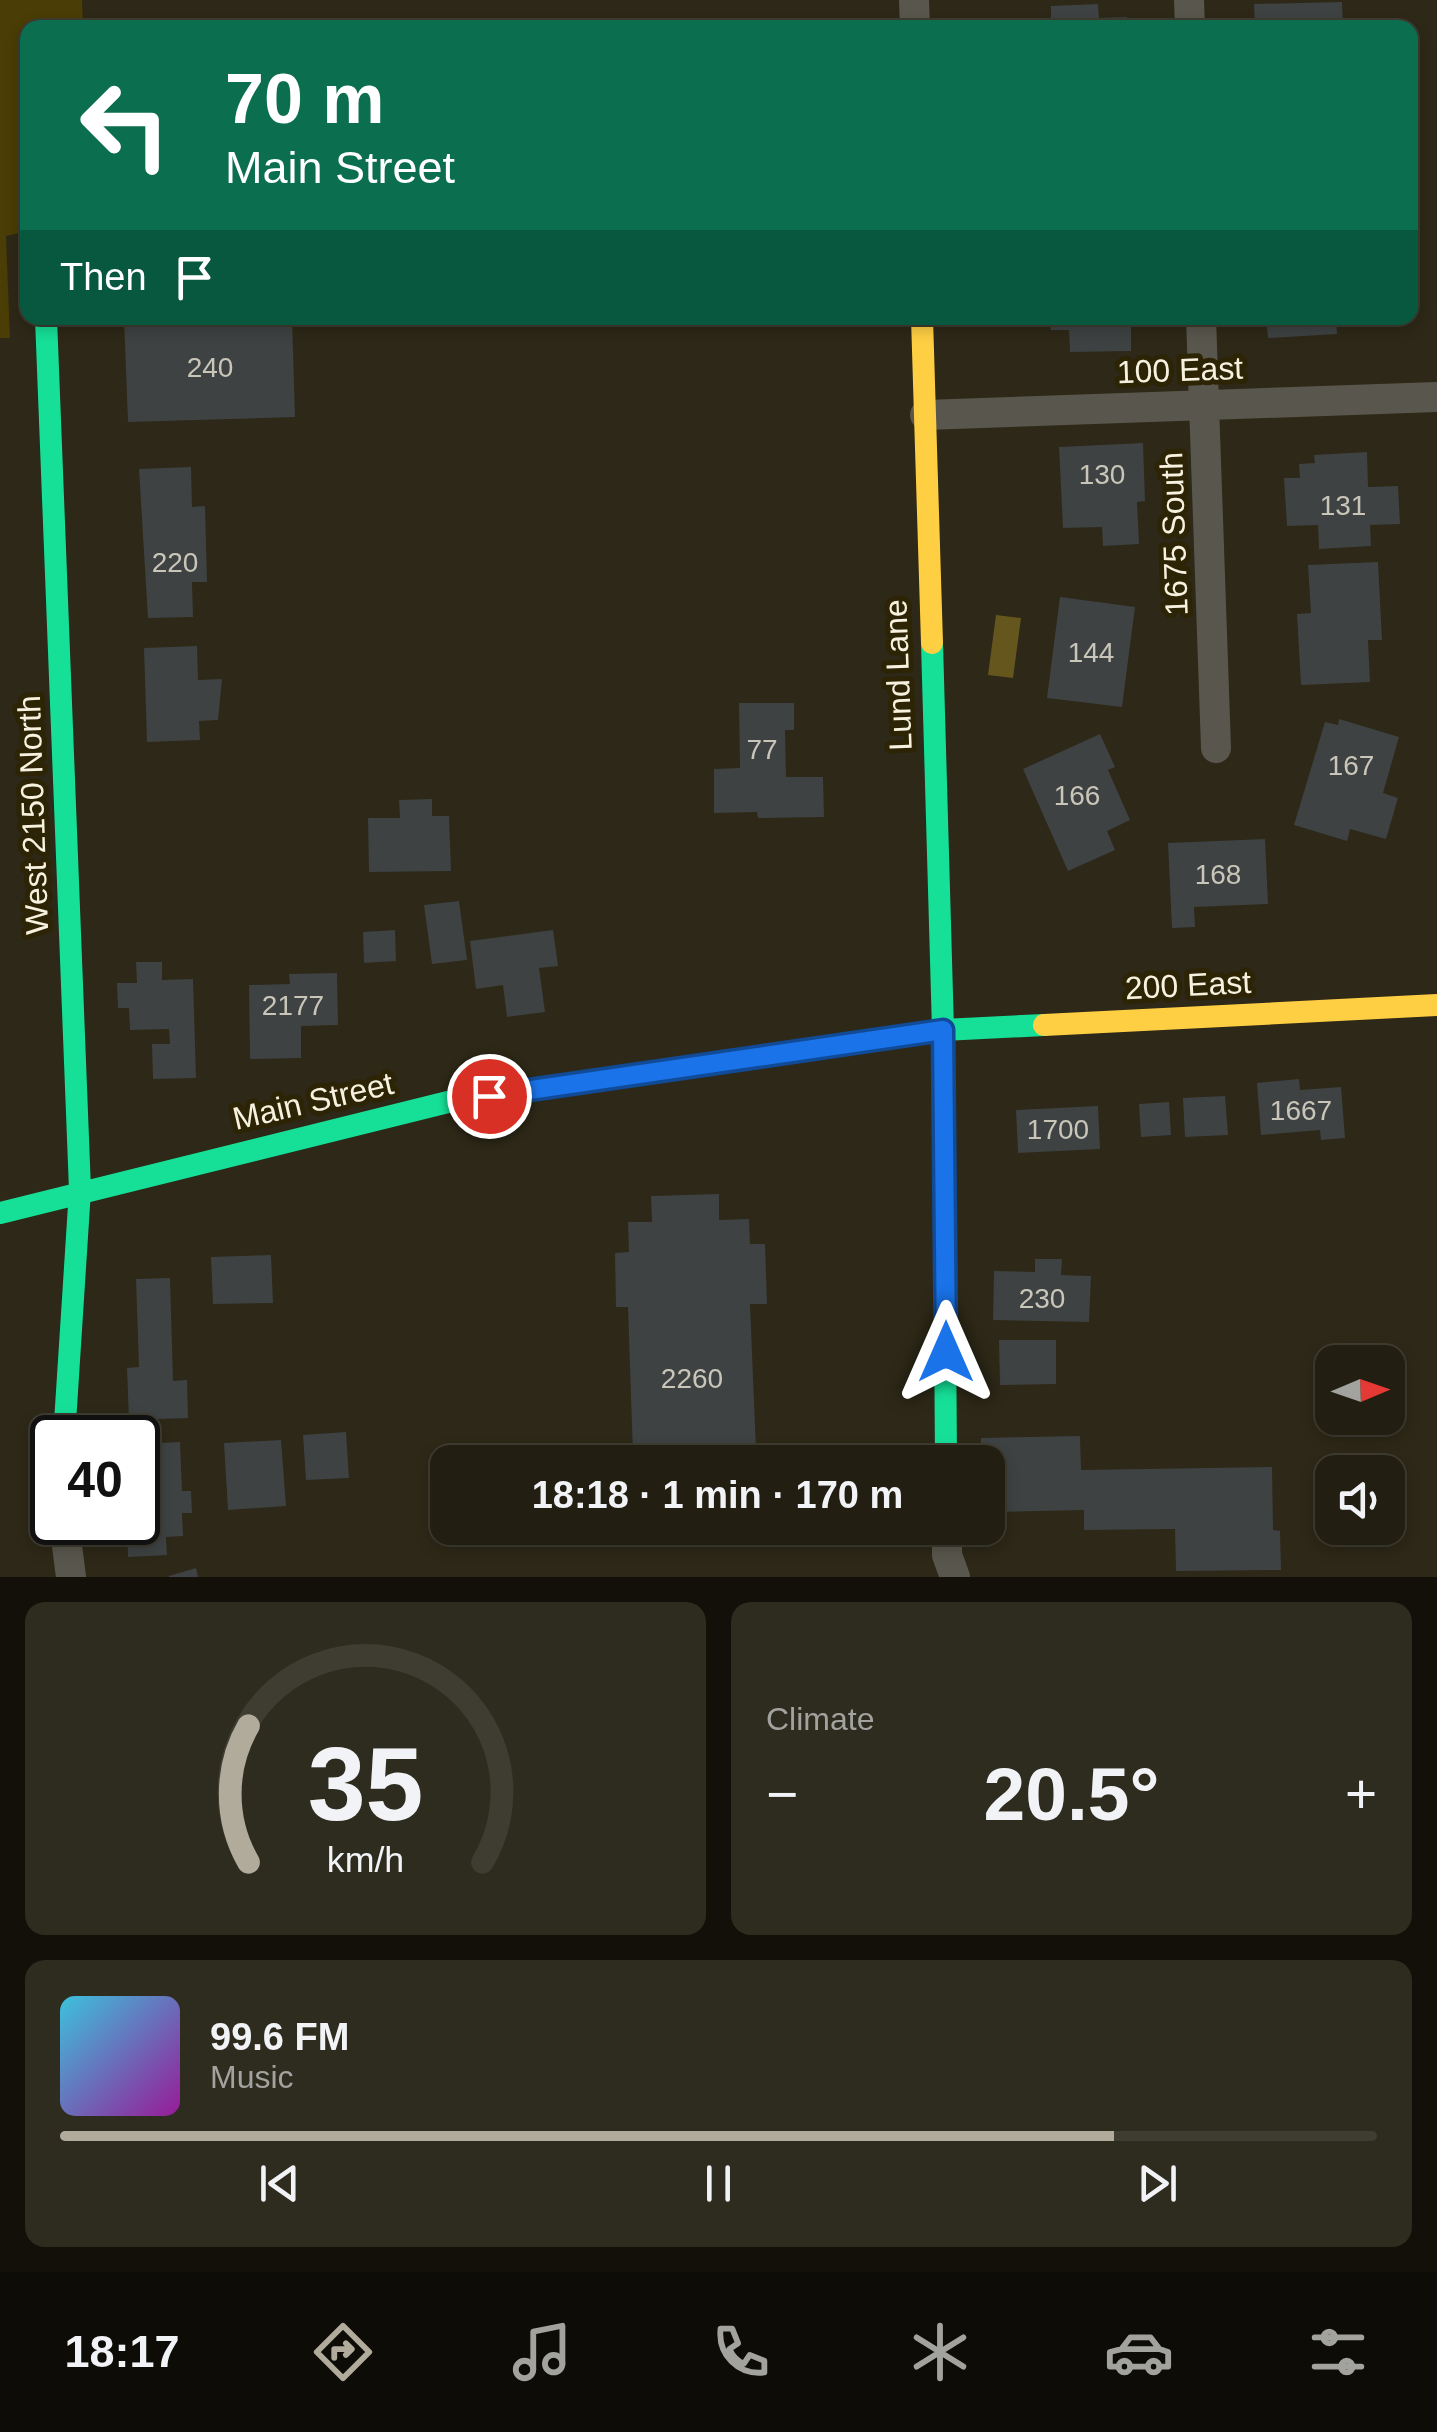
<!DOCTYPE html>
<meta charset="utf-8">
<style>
body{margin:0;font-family:Helvetica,sans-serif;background:#2e2b1f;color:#f1f3f6;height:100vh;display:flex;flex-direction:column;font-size:38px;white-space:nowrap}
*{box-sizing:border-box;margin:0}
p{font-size:32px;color:#a2a29f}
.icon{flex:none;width:55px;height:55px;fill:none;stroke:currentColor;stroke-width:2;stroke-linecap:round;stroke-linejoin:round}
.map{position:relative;height:1577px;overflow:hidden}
.drawer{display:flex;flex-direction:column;gap:25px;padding:25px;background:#131009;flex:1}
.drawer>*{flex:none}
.guide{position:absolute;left:20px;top:20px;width:1398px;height:305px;border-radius:20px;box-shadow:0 5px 15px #0003,0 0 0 2px #3f3c31;background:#0b6e4f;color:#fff;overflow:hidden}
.needle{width:65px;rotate:88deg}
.tools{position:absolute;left:1315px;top:1345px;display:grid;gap:20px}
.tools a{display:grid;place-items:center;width:90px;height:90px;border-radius:20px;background:#221e11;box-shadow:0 5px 15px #0003,0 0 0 2px #3f3c31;font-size:50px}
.speed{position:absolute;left:30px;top:1415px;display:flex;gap:20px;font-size:50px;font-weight:700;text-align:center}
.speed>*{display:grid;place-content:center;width:130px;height:130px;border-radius:50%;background:#221e11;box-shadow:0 5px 15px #0003,0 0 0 2px #3f3c31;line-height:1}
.speed .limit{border:5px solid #111;border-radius:15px;background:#fff;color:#111}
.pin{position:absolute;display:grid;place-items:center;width:85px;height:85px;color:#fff;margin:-42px;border:5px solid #fff;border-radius:50%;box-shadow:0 2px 10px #0007}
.me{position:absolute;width:110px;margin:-55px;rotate:0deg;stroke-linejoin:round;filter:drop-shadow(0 0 8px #0008)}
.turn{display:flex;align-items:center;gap:35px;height:210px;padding:0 40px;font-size:45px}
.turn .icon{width:130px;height:130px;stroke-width:2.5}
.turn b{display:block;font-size:70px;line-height:85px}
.then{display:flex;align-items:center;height:95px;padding:0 40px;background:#0003;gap:20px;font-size:38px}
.big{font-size:75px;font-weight:700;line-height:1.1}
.drawer .widget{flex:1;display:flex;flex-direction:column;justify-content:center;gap:15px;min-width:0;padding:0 35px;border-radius:20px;background:#2e2b1f}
.drawer .dial{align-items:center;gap:0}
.dial svg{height:260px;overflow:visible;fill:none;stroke:#3f3c31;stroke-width:7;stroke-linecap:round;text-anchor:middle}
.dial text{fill:#f1f3f6;stroke:none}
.song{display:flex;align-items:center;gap:30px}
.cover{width:120px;height:120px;border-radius:15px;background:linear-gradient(135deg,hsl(190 70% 55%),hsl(300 70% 35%))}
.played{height:10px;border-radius:5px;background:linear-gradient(90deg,#b0ab9a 80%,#3f3c31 80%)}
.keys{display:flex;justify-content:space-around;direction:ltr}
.heat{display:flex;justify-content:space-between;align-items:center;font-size:55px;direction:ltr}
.drawer .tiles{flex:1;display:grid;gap:25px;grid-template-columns:1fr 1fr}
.widget:last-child{grid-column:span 2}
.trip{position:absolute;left:430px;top:1445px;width:575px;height:100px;border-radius:20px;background:#221e11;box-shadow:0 5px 15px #0003,0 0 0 2px #3f3c31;font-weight:700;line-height:100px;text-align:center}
.dock{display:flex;height:160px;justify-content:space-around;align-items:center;background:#0e0c07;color:#a2a29f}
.dock .icon{width:70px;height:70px}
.dock .active{color:#b0ab9a}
.dock b{font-size:45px;color:#f1f3f6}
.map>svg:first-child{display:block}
.green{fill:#4a3d05}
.water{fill:#65561e}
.building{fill:#3e4243}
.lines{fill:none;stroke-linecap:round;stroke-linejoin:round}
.street{stroke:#59574d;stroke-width:30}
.fast{stroke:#16e098;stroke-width:22}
.slow{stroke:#ffcf43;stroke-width:22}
.route-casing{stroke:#114b97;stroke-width:25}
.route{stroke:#1a73e8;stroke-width:18}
.labels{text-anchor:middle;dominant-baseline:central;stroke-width:10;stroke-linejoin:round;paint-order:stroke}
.number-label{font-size:28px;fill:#c9c6b9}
.street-label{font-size:32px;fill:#f7f2e0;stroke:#2c2404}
</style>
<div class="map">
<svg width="1437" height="1577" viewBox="0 0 1437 1577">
<rect width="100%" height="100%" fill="#2d2817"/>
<!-- green -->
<path class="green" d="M0,0H82L83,27L28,28L27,231L6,236L10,338H0Z"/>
<!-- water -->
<path class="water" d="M996,615L1021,618L1013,678L988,675Z"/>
<!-- building -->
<path class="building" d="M1342,2L1343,28H1255L1254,4Z
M1098,4L1099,18L1127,17L1128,28H1051V6Z
M124,318H292L295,417L128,422Z
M1050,318H1131V351L1070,352L1069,330H1051Z
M1266,318H1336L1337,334L1268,338Z
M1143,443L1145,501L1137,502L1139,544L1103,546L1102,527L1063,528L1059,447Z
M1367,452L1368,487L1398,486L1400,524L1370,525L1371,546L1319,549L1318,525L1287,526L1284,478H1300L1299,464L1315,463L1314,455Z
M191,467L192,507L205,506L207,582H192L193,617L148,618L139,469Z
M1378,562L1382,640H1368L1370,682L1301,685L1297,614L1311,613L1308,565Z
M1060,597L1135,607L1122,707L1047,698Z
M197,646L198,680L222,679L218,720L199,721L200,740L147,742L144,648Z
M739,703H794V730H785L786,777H823L824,817L758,818L757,812L714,813V769L740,768Z
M1339,719L1399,737L1383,793L1398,798L1386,839L1350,829L1347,841L1294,825L1325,722L1338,725Z
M1100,734L1115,767L1108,770L1130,820L1107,831L1115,850L1068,871L1023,769Z
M432,799V816H449L451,871L369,872L368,818H400L399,800Z
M1265,839L1268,904L1194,907L1195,927L1172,928L1168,843Z
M459,901L467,960L432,964L424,905Z
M395,930L396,961L364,963L363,932Z
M553,930L558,966L539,968L545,1012L507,1017L503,985L476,989L470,941Z
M136,962H162V980L193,979L196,1078L153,1079L152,1044H170L169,1029L130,1030L129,1008H118L117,983H137Z
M337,973L338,1025L301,1026V1058L250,1059L249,985L290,984L289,974Z
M1299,1079L1300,1090L1341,1087L1345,1138L1321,1140L1320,1130L1261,1135L1257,1083Z
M1225,1096L1228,1135L1185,1137L1183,1098Z
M1169,1102L1171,1135L1141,1137L1139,1104Z
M1098,1106L1100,1149L1018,1153L1016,1110Z
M719,1194V1220L749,1219L750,1244H765L767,1304H750L756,1450L723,1451L724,1462H665L664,1454L633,1455L628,1307H616L615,1253L629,1252L628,1222H652L651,1196Z
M271,1255L273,1303L213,1304L211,1257Z
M1035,1259H1062L1061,1275L1091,1276L1089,1322L993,1320L994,1271L1035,1272Z
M170,1278L173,1381L187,1380L188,1418L129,1420L127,1368L139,1367L136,1279Z
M999,1340H1056V1384L1000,1385Z
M346,1432L349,1478L306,1480L303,1435Z
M1080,1436L1081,1470L1272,1467L1273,1530L1280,1531L1281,1570L1176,1571L1175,1529L1084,1530V1510L988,1512V1462H981V1438Z
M281,1440L286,1506L228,1510L224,1443Z
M180,1442L182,1491H191L192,1513H182L183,1536L166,1537L167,1555L128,1557L127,1522H138V1444Z
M196,1568L198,1577H169V1576Z"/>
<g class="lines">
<!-- street -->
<path class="street" d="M914,0L915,28
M1189,0L1190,28
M1201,318L1216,748
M925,415L1437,397
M64,1522L71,1577
M947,1528V1555L955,1577"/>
<!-- fast -->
<path class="fast" d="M46,318L80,1190L64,1438
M932,643L943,1030L946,1462
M0,1213L452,1101L943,1030L1044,1025"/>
<!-- slow -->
<path class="slow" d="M922,318L932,643
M1044,1025L1437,1005"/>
</g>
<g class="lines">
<!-- route casing -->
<g class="route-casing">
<path id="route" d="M489,1096L943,1030L946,1352"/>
</g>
<!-- route -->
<use href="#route" class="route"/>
</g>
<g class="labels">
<!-- number labels -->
<g class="number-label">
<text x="210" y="367">240</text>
<text x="1102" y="474">130</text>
<text x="1343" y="505">131</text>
<text x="175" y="562">220</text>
<text x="1091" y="652">144</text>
<text x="762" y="749">77</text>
<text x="1351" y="765">167</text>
<text x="1077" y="795">166</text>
<text x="1218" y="874">168</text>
<text x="293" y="1005">2177</text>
<text x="1301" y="1110">1667</text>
<text x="1058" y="1129">1700</text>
<text x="1042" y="1298">230</text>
<text x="692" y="1378">2260</text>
</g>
<!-- street labels -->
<g class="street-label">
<text transform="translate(1180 370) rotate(-2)">100 East</text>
<text transform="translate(1174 534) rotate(-92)">1675 South</text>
<text transform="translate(898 675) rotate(-92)">Lund Lane</text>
<text transform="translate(33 815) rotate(-92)">West 2150 North</text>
<text transform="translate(1188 985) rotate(-3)">200 East</text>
<text transform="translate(313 1101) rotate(-13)">Main Street</text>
</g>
</g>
</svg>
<div class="tools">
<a><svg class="needle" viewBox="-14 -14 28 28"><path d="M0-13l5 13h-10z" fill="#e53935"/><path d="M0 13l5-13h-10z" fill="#a2a29f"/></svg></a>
<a><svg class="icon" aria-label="sound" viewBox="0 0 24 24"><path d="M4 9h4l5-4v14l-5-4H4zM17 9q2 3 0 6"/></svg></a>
</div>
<div class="speed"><div class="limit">40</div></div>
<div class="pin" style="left:489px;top:1096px;background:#d93025"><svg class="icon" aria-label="arrive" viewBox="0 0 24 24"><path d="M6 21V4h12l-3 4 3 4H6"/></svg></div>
<svg class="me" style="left:946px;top:1352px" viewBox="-20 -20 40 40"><path d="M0-17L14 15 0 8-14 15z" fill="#1a73e8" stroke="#fff" stroke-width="4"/></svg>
<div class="trip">18:18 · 1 min · 170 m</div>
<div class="guide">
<div class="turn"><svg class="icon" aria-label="left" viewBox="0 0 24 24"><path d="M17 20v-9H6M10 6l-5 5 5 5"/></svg><div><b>70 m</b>Main Street</div></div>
<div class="then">Then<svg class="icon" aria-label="arrive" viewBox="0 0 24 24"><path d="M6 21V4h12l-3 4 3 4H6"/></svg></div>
</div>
</div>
<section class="drawer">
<div class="tiles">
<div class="widget dial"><svg viewBox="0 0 100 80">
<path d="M14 69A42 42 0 1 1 86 69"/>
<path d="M14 69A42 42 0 0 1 14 27" stroke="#b0ab9a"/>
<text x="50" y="56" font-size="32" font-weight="700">35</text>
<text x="50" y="72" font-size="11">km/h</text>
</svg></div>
<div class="widget"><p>Climate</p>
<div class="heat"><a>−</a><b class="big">20.5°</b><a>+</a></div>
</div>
<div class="widget">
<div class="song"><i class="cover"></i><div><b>99.6 FM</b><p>Music</p></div></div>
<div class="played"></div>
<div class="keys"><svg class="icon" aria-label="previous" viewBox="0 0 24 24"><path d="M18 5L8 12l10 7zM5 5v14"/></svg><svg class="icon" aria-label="pause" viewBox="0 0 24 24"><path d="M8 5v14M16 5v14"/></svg><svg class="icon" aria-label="next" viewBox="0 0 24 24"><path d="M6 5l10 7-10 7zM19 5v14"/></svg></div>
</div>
</div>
</section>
<nav class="dock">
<b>18:17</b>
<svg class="icon active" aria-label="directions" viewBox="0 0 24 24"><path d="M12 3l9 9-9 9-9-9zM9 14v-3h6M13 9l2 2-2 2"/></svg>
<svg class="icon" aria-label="music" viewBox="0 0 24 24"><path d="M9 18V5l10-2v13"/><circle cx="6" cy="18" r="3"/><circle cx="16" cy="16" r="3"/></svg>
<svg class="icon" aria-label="phone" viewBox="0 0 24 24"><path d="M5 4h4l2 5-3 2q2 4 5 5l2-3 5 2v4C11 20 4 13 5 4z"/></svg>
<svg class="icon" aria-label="climate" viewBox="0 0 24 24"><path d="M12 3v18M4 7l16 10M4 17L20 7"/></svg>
<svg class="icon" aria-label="car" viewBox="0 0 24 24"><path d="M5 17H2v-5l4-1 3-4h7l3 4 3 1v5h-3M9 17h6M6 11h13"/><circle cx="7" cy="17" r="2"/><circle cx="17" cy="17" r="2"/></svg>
<svg class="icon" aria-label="filters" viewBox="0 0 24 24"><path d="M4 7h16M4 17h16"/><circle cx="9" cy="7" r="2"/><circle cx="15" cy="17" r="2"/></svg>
</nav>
